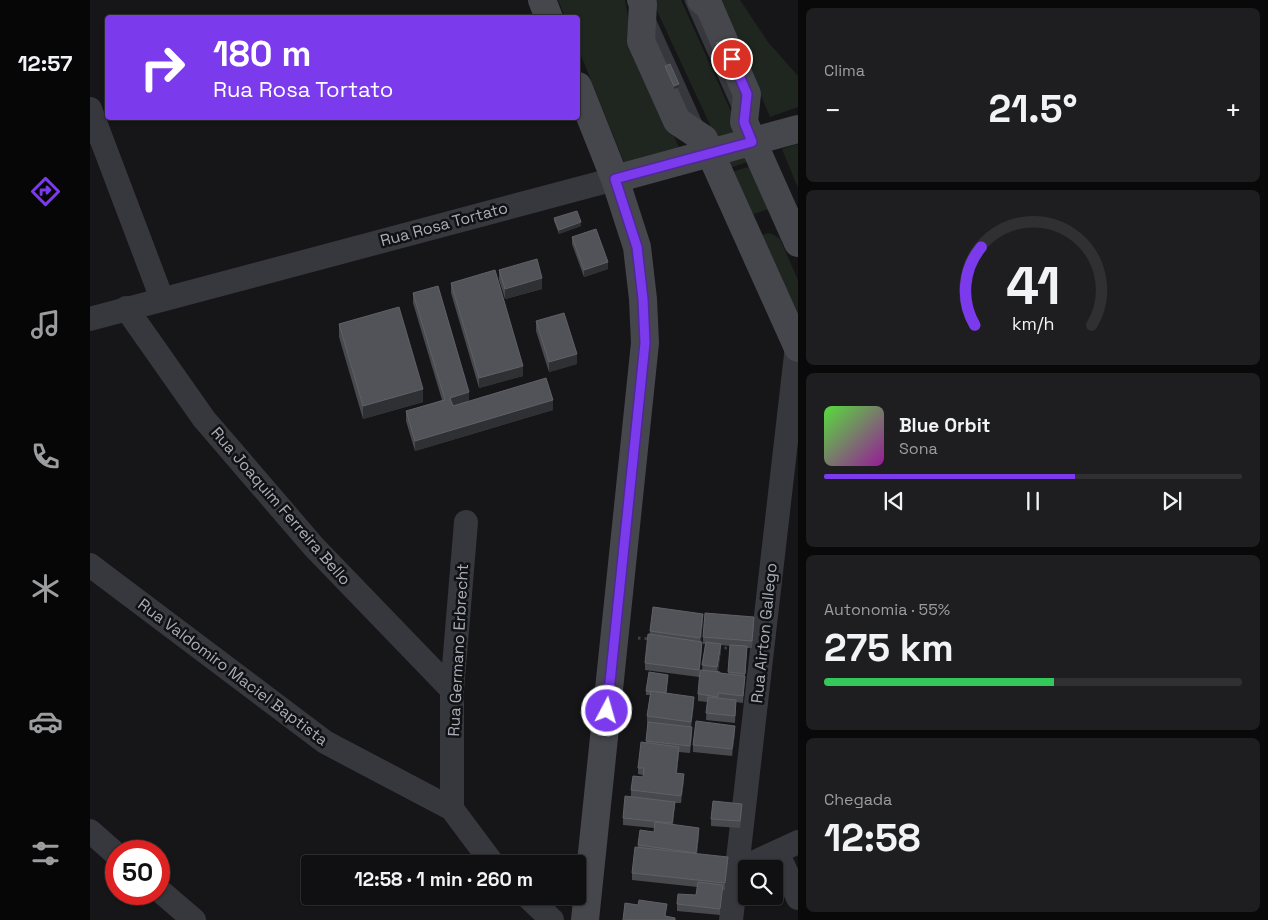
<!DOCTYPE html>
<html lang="pt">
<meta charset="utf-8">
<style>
body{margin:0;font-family:"Space Grotesk",sans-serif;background:#1e1e20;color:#f1f3f6;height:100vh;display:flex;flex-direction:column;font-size:19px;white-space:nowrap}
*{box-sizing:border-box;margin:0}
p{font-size:16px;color:#9c9d9f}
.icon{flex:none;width:28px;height:28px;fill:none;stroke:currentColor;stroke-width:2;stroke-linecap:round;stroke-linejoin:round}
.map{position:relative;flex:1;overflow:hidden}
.side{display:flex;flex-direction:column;gap:8px;padding:8px;background:#09090a;width:470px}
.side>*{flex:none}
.guide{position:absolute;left:15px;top:15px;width:475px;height:105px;border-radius:5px;box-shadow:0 1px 4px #0004,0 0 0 1px #303032;background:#7c3aed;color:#fff;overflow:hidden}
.tools{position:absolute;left:648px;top:860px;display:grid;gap:10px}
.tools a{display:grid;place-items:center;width:45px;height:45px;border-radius:5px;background:#101012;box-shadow:0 1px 4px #0004,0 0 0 1px #303032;font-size:25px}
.speed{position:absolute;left:15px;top:840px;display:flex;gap:10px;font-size:25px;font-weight:700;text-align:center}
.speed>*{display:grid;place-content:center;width:65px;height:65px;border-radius:50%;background:#101012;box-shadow:0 1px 4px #0004,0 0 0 1px #303032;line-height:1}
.speed .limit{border:8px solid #d22;background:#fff;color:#111}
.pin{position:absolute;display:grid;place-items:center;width:42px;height:42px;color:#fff;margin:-21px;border:2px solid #fff;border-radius:50%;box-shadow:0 1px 5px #0007}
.me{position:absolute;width:55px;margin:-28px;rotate:6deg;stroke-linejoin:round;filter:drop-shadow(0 0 4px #0008)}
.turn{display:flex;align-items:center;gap:18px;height:105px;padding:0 25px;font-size:22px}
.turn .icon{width:65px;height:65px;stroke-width:2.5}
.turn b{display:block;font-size:35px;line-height:42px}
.big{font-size:38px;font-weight:600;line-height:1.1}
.side .widget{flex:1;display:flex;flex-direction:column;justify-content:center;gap:8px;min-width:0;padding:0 18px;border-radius:8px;background:#1e1e20}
.side .dial{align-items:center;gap:0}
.dial svg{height:130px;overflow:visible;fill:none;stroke:#303032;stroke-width:7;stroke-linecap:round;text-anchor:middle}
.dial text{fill:#f1f3f6;stroke:none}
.song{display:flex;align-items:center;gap:15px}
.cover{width:60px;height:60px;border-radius:8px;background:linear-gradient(135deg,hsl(110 70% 55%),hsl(300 70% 35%))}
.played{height:5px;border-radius:2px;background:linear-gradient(90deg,#7c3aed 60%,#303032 60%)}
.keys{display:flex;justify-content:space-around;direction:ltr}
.heat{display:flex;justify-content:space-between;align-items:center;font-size:28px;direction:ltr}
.charge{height:8px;border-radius:4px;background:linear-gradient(90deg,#34c759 55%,#303032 0)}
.trip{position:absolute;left:211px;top:855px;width:285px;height:50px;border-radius:5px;background:#101012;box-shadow:0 1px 4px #0004,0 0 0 1px #303032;font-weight:600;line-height:50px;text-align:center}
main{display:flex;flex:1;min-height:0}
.tabs{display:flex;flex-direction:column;width:90px;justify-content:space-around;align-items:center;background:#060607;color:#9c9d9f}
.tabs .icon{width:35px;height:35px}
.tabs .on{color:#7c3aed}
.tabs b{font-size:22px;color:#f1f3f6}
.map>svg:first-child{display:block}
.green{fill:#1e261f}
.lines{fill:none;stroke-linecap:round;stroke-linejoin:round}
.path{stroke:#3d3f44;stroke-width:3;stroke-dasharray:2.5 4;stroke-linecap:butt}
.lane{stroke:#37383d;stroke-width:11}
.street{stroke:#37383d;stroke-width:24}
.secondary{stroke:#45474d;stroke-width:28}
.wall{fill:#47494d;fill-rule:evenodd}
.shaded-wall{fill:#2f3033}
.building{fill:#525359;stroke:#5f6168}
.route-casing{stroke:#51269a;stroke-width:12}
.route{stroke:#7c3aed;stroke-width:9}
.labels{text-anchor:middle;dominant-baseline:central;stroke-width:5;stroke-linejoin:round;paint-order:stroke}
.street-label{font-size:16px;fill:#a8adb8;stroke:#111113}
</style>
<main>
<nav class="tabs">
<b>12:57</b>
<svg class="icon on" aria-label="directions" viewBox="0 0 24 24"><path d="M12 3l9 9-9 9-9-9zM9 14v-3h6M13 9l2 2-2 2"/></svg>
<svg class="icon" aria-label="music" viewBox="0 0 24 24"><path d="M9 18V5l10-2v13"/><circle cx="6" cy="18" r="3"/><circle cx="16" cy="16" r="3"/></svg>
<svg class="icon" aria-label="phone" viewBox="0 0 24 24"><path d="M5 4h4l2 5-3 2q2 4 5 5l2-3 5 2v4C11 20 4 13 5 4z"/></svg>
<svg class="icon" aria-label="climate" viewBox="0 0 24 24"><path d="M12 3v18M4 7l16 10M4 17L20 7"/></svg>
<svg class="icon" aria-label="car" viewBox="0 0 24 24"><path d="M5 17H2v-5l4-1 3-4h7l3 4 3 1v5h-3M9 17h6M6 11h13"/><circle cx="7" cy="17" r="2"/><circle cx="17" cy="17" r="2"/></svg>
<svg class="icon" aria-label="filters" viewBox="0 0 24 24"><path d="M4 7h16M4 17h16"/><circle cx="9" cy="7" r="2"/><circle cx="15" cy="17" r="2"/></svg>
</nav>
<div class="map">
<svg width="708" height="920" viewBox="0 0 708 920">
<rect width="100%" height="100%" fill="#161618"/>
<!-- green -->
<path class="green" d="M468,0H535L543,47L589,147L534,162L488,48V18L475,17Z
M562,0H591L663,160L640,168Z
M631,0H650L678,42L708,76V107L680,117Z
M708,144V188L692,149Z
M664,165L682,211L676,210L664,214L658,210L642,172Z
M679,233L684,235L690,239L708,280V324L669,236Z"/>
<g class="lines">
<!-- path -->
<path class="path" d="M548,638L562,639
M628,647L644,649"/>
<!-- lane -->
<path class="lane" d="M600,0L649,111
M559,17L610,130"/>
<!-- street -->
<path class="street" d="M0,109L72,299
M36,308L114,419L224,547L362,690
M0,319L525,179
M0,565L235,742L362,809L403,864
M362,809V690L376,522
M0,831L26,854
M687,852L708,898
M648,870L708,842
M69,890L104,920
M437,896L462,920
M641,920L707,346"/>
<!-- secondary -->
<path class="secondary" d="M452,0L459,18
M551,0L553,4L551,41L587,121L614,139L708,348
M611,0L619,6L657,94L654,122L708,243
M488,86L525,179L547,247L553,299L555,343L495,920
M525,179L708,129"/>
</g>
<!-- wall -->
<path class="wall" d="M626,43L640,64L635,66L626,47Z
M575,66L589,87L584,89L575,70Z
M464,218L491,226L469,234L464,221Z
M482,237L518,269L494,277L482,244Z
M409,270L452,289L415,299L409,280Z
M361,283L433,376L389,388L361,293Z
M323,293L379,401L463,410L325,451L316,421V411L352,400L323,303Z
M446,321L487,364L459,372L446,331Z
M249,324L333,402L273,419L249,337Z
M613,620L611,641L612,649L609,677L555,670V663L560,631Z
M664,624L662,648H657L653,703L646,702L645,723L616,720L617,702L608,701V694L612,670L615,644H613V637ZM631,645L640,646L638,674L630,673L628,671L631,651Z
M578,678L576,693L604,704L601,727L602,734L600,753L589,752L587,773L594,780L591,803H585L583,825L609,835L607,854L638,864L635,890H633L630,915L587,911V904L606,895L607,887L542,880V873L548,845L564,832V828L533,825V818L541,796V790L553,777V775L548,774V768L556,743L558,723H557V716L560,695H556V691Z
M645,732L642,756L603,752V745Z
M652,811L650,828L621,826V819Z"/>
<!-- shaded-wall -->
<path class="shaded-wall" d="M640,60V64L635,66V62Z
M589,84V87L584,89V86Z
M491,222V226L469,234V230Z
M518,262V269L494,277V270Z
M452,278V289L415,299V289Z
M487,354V364L459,372V362Z
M433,366V376L389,388V378Z
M333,389V402L273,419V406Z
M379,392V403L360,408V398Z
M463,400V410L325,451V441Z
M613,614V620L610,645V638Z
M612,642V649L609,677V670Z
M631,644V651L627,674V667Z
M604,697V704L601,729V722Z
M645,726V732L642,756V749Z
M602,727V734L600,753V746Z
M589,747V754L586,780V773Z
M594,774V780L591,803V796Z
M609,828V835L606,860V853Z
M638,857V864L635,890V883Z
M633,885V892L630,915V909Z"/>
<!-- building -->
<path class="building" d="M631,41L640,60L635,62L626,43Z
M580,64L589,84L584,86L575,66Z
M487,211L491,222L469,230L464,218Z
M506,229L518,262L494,270L482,237Z
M447,259L452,278L415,289L409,270Z
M405,270L433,366L389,378L361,283Z
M348,286L379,392L360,398L363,406L456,378L463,400L325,441L316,411L355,400L323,293Z
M309,307L333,389L273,406L249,324Z
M474,313L487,354L459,362L446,321Z
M563,607L613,614L610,638L560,631Z
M615,613L664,617L662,641L613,637Z
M558,634L612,642L609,670L555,663Z
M616,642L631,644L627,667L612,665Z
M640,645L657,646L655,674L638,672Z
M610,670L630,672V673L655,676L653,696L628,693V697L608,694Z
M559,672L578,675L576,693L561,691L560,692L556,691Z
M561,691L604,697L601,722L557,716Z
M618,697L646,700L645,716L616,713Z
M606,721L645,726L642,749L603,745Z
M558,722L602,727L600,746L556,741Z
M551,742L589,747L586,773L594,774L591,796L541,790L543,776L553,777L554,768H548Z
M535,796L585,802L582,823L533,818Z
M623,801L652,804L650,821L621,819Z
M565,822L609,828L606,853L548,845L550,830L564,832Z
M545,847L638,857L635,883L542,873Z
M608,882L633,885L630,909L587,904L588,894L606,895Z
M549,900L577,904L575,916L585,918V920H533L535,903L548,905Z"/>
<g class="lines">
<!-- route casing -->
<g class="route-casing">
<path id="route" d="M517,711L555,343L553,299L547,247L525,179L662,142L654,122L657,94L642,59"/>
</g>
<!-- route -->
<use href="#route" class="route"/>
</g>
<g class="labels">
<!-- street labels -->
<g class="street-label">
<text transform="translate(354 224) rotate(-15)">Rua Rosa Tortato</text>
<text transform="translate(191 506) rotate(49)">Rua Joaquim Ferreira Bello</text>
<text transform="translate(674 633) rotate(-84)">Rua Airton Gallego</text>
<text transform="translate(368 650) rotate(-87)">Rua Germano Erbrecht</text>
<text transform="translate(143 672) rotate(37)">Rua Valdomiro Maciel Baptista</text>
</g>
</g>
</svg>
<div class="tools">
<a><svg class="icon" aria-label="search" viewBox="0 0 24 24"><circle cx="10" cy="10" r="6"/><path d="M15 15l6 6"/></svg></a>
</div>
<div class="speed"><div class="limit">50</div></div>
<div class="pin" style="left:642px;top:59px;background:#d93025"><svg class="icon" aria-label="arrive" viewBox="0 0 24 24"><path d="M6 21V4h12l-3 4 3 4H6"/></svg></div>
<svg class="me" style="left:517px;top:711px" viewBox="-20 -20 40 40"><circle r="17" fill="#7c3aed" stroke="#fff" stroke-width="3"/><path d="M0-11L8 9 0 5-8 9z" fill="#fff"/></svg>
<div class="trip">12:58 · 1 min · 260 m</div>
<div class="guide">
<div class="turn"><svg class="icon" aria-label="right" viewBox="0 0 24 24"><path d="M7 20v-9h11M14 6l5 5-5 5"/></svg><div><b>180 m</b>Rua Rosa Tortato</div></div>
</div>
</div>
<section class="side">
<div class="widget"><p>Clima</p>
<div class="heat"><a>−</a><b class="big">21.5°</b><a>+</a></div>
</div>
<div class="widget dial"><svg viewBox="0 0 100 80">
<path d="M14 69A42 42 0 1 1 86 69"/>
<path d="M14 69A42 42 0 0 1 18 21" stroke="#7c3aed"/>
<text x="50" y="56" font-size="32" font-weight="700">41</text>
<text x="50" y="72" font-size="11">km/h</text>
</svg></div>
<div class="widget">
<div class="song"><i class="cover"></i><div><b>Blue Orbit</b><p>Sona</p></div></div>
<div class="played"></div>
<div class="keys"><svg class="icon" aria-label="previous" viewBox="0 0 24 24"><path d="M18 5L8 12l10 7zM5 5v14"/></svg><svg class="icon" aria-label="pause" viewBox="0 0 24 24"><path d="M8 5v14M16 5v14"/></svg><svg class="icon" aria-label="next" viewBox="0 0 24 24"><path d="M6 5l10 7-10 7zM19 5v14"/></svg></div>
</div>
<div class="widget"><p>Autonomia · 55%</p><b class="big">275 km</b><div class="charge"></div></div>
<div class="widget"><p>Chegada</p><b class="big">12:58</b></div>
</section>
</main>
